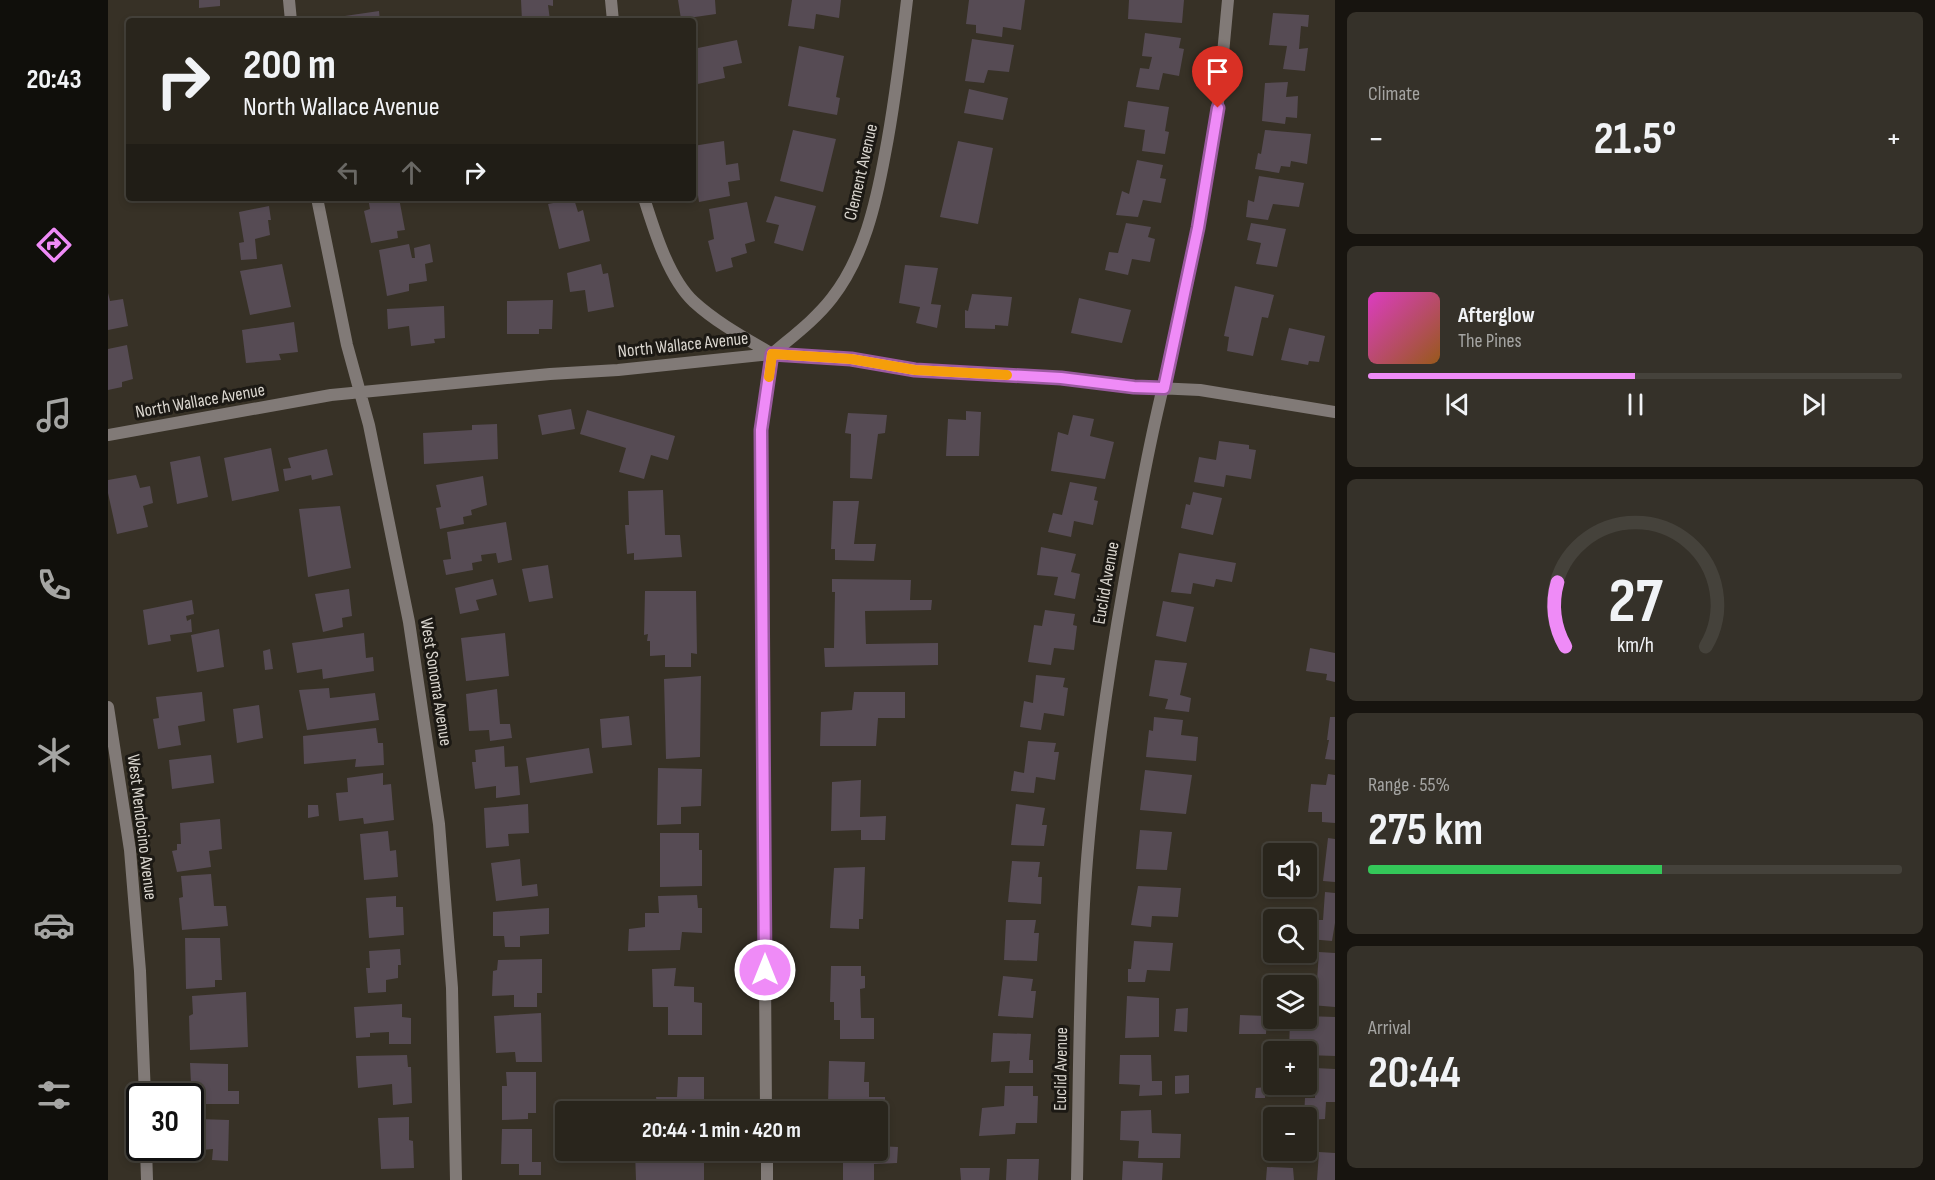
<!DOCTYPE html>
<meta charset="utf-8">
<style>
body{margin:0;font-family:"Sofia Sans Condensed",sans-serif;background:#353129;color:#f1f3f6;height:100vh;display:flex;flex-direction:column;font-size:22px;white-space:nowrap}
*{box-sizing:border-box;margin:0}
p{font-size:20px;color:#a5a5a3}
.icon{flex:none;width:33px;height:33px;fill:none;stroke:currentColor;stroke-width:2;stroke-linecap:round;stroke-linejoin:round}
.map{position:relative;flex:1;overflow:hidden}
.drawer{display:flex;flex-direction:column;gap:12px;padding:12px;background:#17140f;width:600px}
.drawer>*{flex:none}
.guide{position:absolute;left:18px;top:18px;width:570px;height:183px;border-radius:6px;box-shadow:0 3px 9px #0003,0 0 0 2px #45423b;background:#29251c;color:#f1f3f6;overflow:hidden}
.buttons{position:absolute;left:1155px;top:843px;display:grid;gap:12px}
.buttons a{display:grid;place-items:center;width:54px;height:54px;border-radius:6px;background:#29251c;box-shadow:0 3px 9px #0003,0 0 0 2px #45423b;font-size:30px}
.speed{position:absolute;left:18px;top:1083px;display:flex;gap:12px;font-size:30px;font-weight:700;text-align:center}
.speed>*{display:grid;place-content:center;width:78px;height:78px;border-radius:50%;background:#29251c;box-shadow:0 3px 9px #0003,0 0 0 2px #45423b;line-height:1}
.speed .limit{border:3px solid #111;border-radius:9px;background:#fff;color:#111}
.pin{position:absolute;display:grid;place-items:center;width:51px;height:51px;color:#fff;margin:-62px -26px;border-radius:50% 50% 50% 0;rotate:-45deg;box-shadow:0 0 6px #0007}
.pin .icon{rotate:45deg}
.me{position:absolute;width:66px;margin:-33px;rotate:0deg;stroke-linejoin:round;filter:drop-shadow(0 0 4px #0008)}
.turn{display:flex;align-items:center;gap:21px;height:126px;padding:0 18px;font-size:27px}
.turn .icon{width:78px;height:78px;stroke-width:2.5}
.turn b{display:block;font-size:42px;line-height:51px}
.lanes{display:flex;align-items:center;height:57px;padding:0 18px;background:#0003;justify-content:center;gap:30px;direction:ltr}
.lanes .off{opacity:.35}
.big{font-size:45px;font-weight:700;line-height:1.1}
.drawer .card{flex:1;display:flex;flex-direction:column;justify-content:center;gap:9px;min-width:0;padding:0 21px;border-radius:9px;background:#353129}
.drawer .dial{align-items:center;gap:0}
.dial svg{height:156px;overflow:visible;fill:none;stroke:#45423b;stroke-width:7;stroke-linecap:round;text-anchor:middle}
.dial text{fill:#f1f3f6;stroke:none}
.song{display:flex;align-items:center;gap:18px}
.cover{width:72px;height:72px;border-radius:9px;background:linear-gradient(135deg,hsl(310 70% 55%),hsl(30 70% 35%))}
.played{height:6px;border-radius:3px;background:linear-gradient(90deg,#ef8bf7 50%,#45423b 50%)}
.keys{display:flex;justify-content:space-around;direction:ltr}
.heat{display:flex;justify-content:space-between;align-items:center;font-size:33px;direction:ltr}
.charge{height:9px;border-radius:4px;background:linear-gradient(90deg,#34c759 55%,#45423b 0)}
.trip{position:absolute;left:447px;top:1101px;width:333px;height:60px;border-radius:6px;background:#29251c;box-shadow:0 3px 9px #0003,0 0 0 2px #45423b;font-weight:700;line-height:60px;text-align:center}
main{display:flex;flex:1;min-height:0}
.dock{display:flex;flex-direction:column;width:108px;justify-content:space-around;align-items:center;background:#100f0b;color:#a5a5a3}
.dock .icon{width:42px;height:42px}
.dock .current{color:#ef8bf7}
.dock b{font-size:27px;color:#f1f3f6}
.map>svg:first-child{display:block}
.building{fill:#564b54}
.lines{fill:none;stroke-linecap:round;stroke-linejoin:round}
.street{stroke:#817a77;stroke-width:12}
.route-casing{stroke:#9b5aa1;stroke-width:15}
.route{stroke:#ef8bf7;stroke-width:10}
.slow{stroke:#f59e0b;stroke-width:10}
.labels{text-anchor:middle;dominant-baseline:central;stroke-width:6;stroke-linejoin:round;paint-order:stroke}
.street-label{font-size:18px;fill:#dad6cf;stroke:#1c1914}
</style>
<main>
<nav class="dock">
<b>20:43</b>
<svg class="icon current" aria-label="directions" viewBox="0 0 24 24"><path d="M12 3l9 9-9 9-9-9zM9 14v-3h6M13 9l2 2-2 2"/></svg>
<svg class="icon" aria-label="music" viewBox="0 0 24 24"><path d="M9 18V5l10-2v13"/><circle cx="6" cy="18" r="3"/><circle cx="16" cy="16" r="3"/></svg>
<svg class="icon" aria-label="phone" viewBox="0 0 24 24"><path d="M5 4h4l2 5-3 2q2 4 5 5l2-3 5 2v4C11 20 4 13 5 4z"/></svg>
<svg class="icon" aria-label="climate" viewBox="0 0 24 24"><path d="M12 3v18M4 7l16 10M4 17L20 7"/></svg>
<svg class="icon" aria-label="car" viewBox="0 0 24 24"><path d="M5 17H2v-5l4-1 3-4h7l3 4 3 1v5h-3M9 17h6M6 11h13"/><circle cx="7" cy="17" r="2"/><circle cx="17" cy="17" r="2"/></svg>
<svg class="icon" aria-label="filters" viewBox="0 0 24 24"><path d="M4 7h16M4 17h16"/><circle cx="9" cy="7" r="2"/><circle cx="15" cy="17" r="2"/></svg>
</nav>
<div class="map">
<svg width="1227" height="1180" viewBox="0 0 1227 1180">
<rect width="100%" height="100%" fill="#373126"/>
<!-- building -->
<path class="building" d="M91,0H112V6L91,8Z
M413,0H445V6L440,5L442,20L414,21Z
M570,0H607L608,14L573,19Z
M684,0H733L731,18L708,14L706,29L680,26Z
M861,0H917L913,30L895,27L894,37L868,33V25L858,24Z
M1021,0H1076L1074,23L1020,19Z
M271,11L272,21H230V17Z
M1165,13L1201,15L1200,27L1193,26L1191,49L1200,48L1197,71L1175,69L1179,46L1161,45Z
M1037,33L1073,38L1071,48L1076,49L1071,76L1055,73L1051,90L1028,87L1032,68L1041,69L1044,57L1034,56Z
M864,39L906,45L901,72L880,70L876,83L857,81Z
M629,40L634,63L615,67L617,78L585,85V49Z
M691,46L736,56L728,97L732,98L729,115L680,106Z
M1180,82L1178,97L1190,96L1189,118L1178,117L1177,124L1154,121L1157,83Z
M861,89L900,98L895,120L856,113Z
M1020,101L1061,107L1057,131L1061,132L1057,154L1034,151L1037,130L1016,127Z
M685,130L728,139L715,192L672,181Z
M1157,130L1203,134L1199,164L1183,161L1182,167L1173,166L1171,173L1147,169L1150,153L1153,154Z
M616,141L618,165L630,163L632,180L620,182L622,196L591,202L585,163V146Z
M850,141L885,148L870,224L832,217Z
M1029,160L1055,165L1052,178L1058,179L1053,203L1035,200L1030,217L1008,215L1014,191L1021,194Z
M1151,176L1196,183L1191,207L1165,204L1160,220L1138,217L1140,200L1146,202Z
M667,196L708,206L695,251L666,243L671,225L658,222Z
M260,198H291L297,230L289,231L290,238L263,243L256,211L262,209Z
M466,199L470,212L475,210L482,241L451,249L440,204Z
M639,202L647,241L637,244L639,253L623,258L625,267L608,272L600,241L606,239L601,209Z
M161,206L163,220H160L162,235L147,239L149,259L133,260L131,243L136,242L131,212Z
M1018,223L1043,227L1040,237L1047,239L1042,262L1024,259L1020,275L997,270L1001,252L1010,253Z
M1143,223L1178,229L1169,267L1148,264L1153,243L1139,240Z
M301,244L304,258H307L306,248L322,244L325,262L317,264L319,281L301,284V291L279,296L271,250Z
M174,264L183,307L142,315L132,271Z
M493,264L495,274L500,273L506,307L480,312L477,290L462,292L459,273Z
M797,265L830,268L823,304L833,305L829,328L808,323L812,307L791,303Z
M1127,286L1166,295L1160,318L1154,317L1145,356L1119,351L1121,337L1116,336Z
M0,293L2,301L15,299L20,326L0,330Z
M864,294L904,297L900,326L887,325V329L857,328V310L860,311Z
M971,298L1023,310L1014,343L963,333Z
M445,300L444,329H431V334H399V301Z
M336,306L337,338L326,339L327,343L303,346L301,326L280,329L279,309Z
M186,322L190,352L171,354L173,360L138,363L134,330Z
M1181,328L1217,336L1211,362L1201,361L1200,365L1173,360Z
M19,345L25,379L14,382V387L0,390V349Z
M463,409L467,429L434,435L430,415Z
M479,410L567,436L560,460L543,455L536,479L511,472L518,448L472,434Z
M858,411L873,412L871,456H838L840,419L858,420Z
M740,413L779,415L777,433L770,434L764,479L742,478L743,434L737,433Z
M965,415L986,419L982,436L1006,442L997,479L943,471L950,432L960,435Z
M389,424L390,459L316,464L315,433L364,430V425Z
M1111,441L1141,445V449L1148,450L1143,479L1118,475L1116,487L1086,482L1091,457L1108,460Z
M163,448L171,491L124,501L116,458Z
M219,449L225,475L204,480L203,475L177,481L175,469L183,468L180,458Z
M92,456L100,497L69,504L62,462Z
M28,475L32,488L42,486L45,503L35,506L40,527L9,534L0,493V480Z
M375,476L379,505L363,510L364,515L355,517L356,524L332,529L328,508L333,507L328,485Z
M962,482L989,487L986,500L990,501L985,525L966,521L963,537L940,532L945,513L954,515Z
M555,490L557,535H572L574,557L526,560V553L519,554L517,525H521L520,491Z
M1085,492L1114,498L1105,535L1073,528L1078,504L1082,505Z
M725,501H751L746,544H768L766,561L727,560V549H723Z
M232,506L243,568L200,577L191,509Z
M398,522L404,560L390,563L388,553L373,555L374,561L364,563L365,570L338,575L335,560L343,559L339,532Z
M933,547L968,554L963,572L972,574L967,599L946,595L950,577L929,575Z
M1071,553L1128,563L1124,582L1108,579L1106,587L1085,583L1083,594L1063,592Z
M440,565L445,598L421,602L414,569Z
M385,579L389,595L368,600L371,610L352,614L347,588Z
M724,579L803,580L802,600H824L823,610L757,611L758,644L830,643V665L717,667L716,648H726L727,592H724Z
M241,589L244,616L234,618L235,627L215,632L207,594Z
M537,591H588L589,654L583,653V667H557V655L542,656V641H539L540,634L536,635Z
M84,600L86,614L78,616L79,621L83,619L84,632L62,635L63,641L40,645L35,610Z
M1055,601L1086,607L1078,642L1048,636Z
M937,610L967,614L965,625L969,626L966,650L946,648L943,665L920,662L926,625L934,626Z
M111,629L116,667L89,672L83,635Z
M256,633L258,658L265,657L266,671L215,679L214,669L189,673L184,643Z
M397,633L401,676L358,681L353,638Z
M1202,648L1227,653V682L1218,680L1219,674L1198,671Z
M162,649L165,669L157,670L155,651Z
M1047,660L1079,663L1072,695L1083,698L1081,712L1057,709L1060,699L1041,696Z
M928,675L957,678L955,687L960,688L956,716L936,713L933,730L912,727L916,701L925,703Z
M593,676L592,757L558,759L556,679Z
M221,688L222,698L267,693L271,720L199,730L191,690Z
M389,689L392,724H402L404,738L382,741L381,730L361,731L358,694Z
M94,692L97,721L70,726L73,745L50,749L45,719L51,718L48,697Z
M746,692H797V718H770L768,746H712L713,712L744,710Z
M151,705L155,738L129,743L125,709Z
M521,716L524,745L494,748L492,719Z
M1046,717L1075,720L1073,735L1090,737L1088,761L1038,757L1041,730L1045,731Z
M1222,717H1227V760L1217,759L1221,740H1219Z
M268,728L270,743H275L276,765L247,767L248,759L196,764L195,736Z
M920,741L948,743L946,752H951L947,780L928,777L926,793L903,791L906,771L916,773Z
M396,746L397,767L410,766L412,795L388,798V786L367,789L364,762H368L367,750Z
M481,748L485,773L422,783L418,758Z
M103,755L106,783L64,789L61,760Z
M550,768L594,769L593,806L573,807V824L549,825Z
M1037,770L1084,775L1078,814L1032,810Z
M275,773V785L283,784L286,820L256,824L255,818L231,821L228,793L240,792L239,778Z
M1220,774L1227,775V823L1214,822V812H1200L1203,784L1218,785Z
M753,780L752,817L778,816L777,840H753V830L723,831L724,782Z
M420,804L421,833L400,834L401,846L378,848L376,808Z
M908,804L937,808L934,825H939L936,846L903,845Z
M200,805H210L211,816L200,818Z
M112,819L114,849L101,851L103,867L69,872L64,851L69,850V844H73L72,823Z
M1032,830L1064,832L1059,870L1028,869Z
M280,831L282,851L288,850L290,877L256,880L252,834Z
M552,833H591V850H594V886L552,887Z
M1220,838L1227,839V882L1215,881Z
M412,859L414,886L429,884L430,896L388,901L383,863Z
M904,861L932,862L930,877H934L933,904L900,902Z
M757,867L755,919H751V929L722,928L726,868Z
M103,874L106,906H118L120,926L74,930L71,898L75,897L73,876Z
M1030,886L1073,888L1070,917L1044,916L1043,927L1023,925Z
M1217,892L1227,893V923L1224,941L1201,939L1203,920H1215Z
M589,895L590,908H594V933L574,932L572,950L520,951L521,929L537,927V913H551L550,896Z
M288,896V907H295L296,935L261,938L258,898Z
M441,908V934L412,936V947H397L396,936H385V912Z
M898,920H928L926,933H931L929,961L896,960Z
M77,938H112L114,980H107V987L78,989Z
M1026,941L1065,943L1062,971L1039,970L1037,982H1020V969H1023Z
M292,949L293,965H290V978L278,980V992L260,993L258,968H262L261,951Z
M1211,952L1227,953V1007L1203,1005L1202,1010H1198V986H1185L1186,979L1209,980Z
M434,959V993H429V1007H406V995L384,996L385,971L389,970L390,960Z
M723,966H753V976H757V988L752,989L753,1018H766V1039H732V1020H726V1002H722Z
M568,968L566,986L586,987V1002L594,1003V1035H560V1007H545L544,969Z
M895,976L925,979L923,991H928L925,1018L890,1016Z
M138,992L140,1047L82,1050L81,1016L85,1014L84,996Z
M1019,996L1051,998V1037L1017,1038Z
M294,1004V1017L303,1018V1044H281V1032L262,1033V1037L248,1038L246,1007Z
M1080,1008L1079,1032L1066,1031L1068,1009Z
M433,1013L434,1062H408L407,1052L388,1053L386,1016Z
M1132,1015L1159,1016L1158,1034H1131Z
M1198,1016L1227,1017V1056L1198,1055V1052H1181L1182,1018H1198Z
M885,1033L923,1034L921,1060H925V1073H901L902,1061L883,1062Z
M299,1055L300,1067H303L304,1103L285,1105L284,1084L250,1088L248,1056Z
M1012,1055H1043L1044,1081H1054V1095L1031,1096L1032,1085L1011,1084Z
M721,1061L757,1062L756,1082H761V1097H777V1125H770V1112H746V1105H720Z
M82,1063L120,1064V1091H131V1104H84Z
M1207,1068L1227,1069V1102H1218L1217,1119L1198,1120V1118H1196L1197,1098H1207Z
M398,1072H428V1113H420V1119L394,1120V1086H399Z
M1081,1075V1093L1067,1094V1076Z
M570,1077H596V1111L550,1112L548,1097H569Z
M897,1086H925V1096H930L929,1123H908L907,1134L871,1136L874,1108L896,1106Z
M1158,1087L1157,1098H1147L1148,1088Z
M1043,1110L1044,1133L1073,1134L1072,1158H1030L1031,1141L1012,1140L1013,1111Z
M301,1117V1140L305,1141L306,1168L273,1169L270,1118Z
M90,1119L121,1120L120,1161L104,1160L105,1149L94,1150V1135L89,1131Z
M394,1129H424V1162H433V1175H411V1164H393Z
M770,1146L790,1147L789,1163L766,1164V1180H735V1161L758,1160V1150H770Z
M527,1152H561L560,1155L596,1157V1180H528Z
M1211,1152L1227,1153V1180H1209Z
M899,1159H931L930,1180H898Z
M1015,1161L1055,1163L1054,1180H1014Z
M1159,1167L1185,1168L1186,1180H1158Z
M852,1168H882L881,1180H853Z"/>
<g class="lines">
<!-- street -->
<path class="street" d="M181,0L183,21
M503,0L505,21
M209,198L239,345L261,425L301,622L331,824L344,988L348,1180
M536,198C546,230 561,279 586,302C609,323 637,338 664,354
M664,354C685,336 707,320 724,298C756,257 768,203 777,154C787,103 793,51 799,0
M0,435L223,395L442,374L510,370L664,354L743,359L807,370L953,378L1026,387L1092,390L1227,412
M0,707L22,850L32,971L37,1096
M658,1112L653,430L664,354
M38,1148L39,1180
M659,1150V1180
M969,1180C971,1088 971,996 976,904C981,812 994,716 1009,625C1021,554 1033,483 1049,413C1066,339 1084,265 1097,190C1109,127 1114,64 1120,0"/>
</g>
<g class="lines">
<!-- route casing -->
<g class="route-casing">
<path id="route" d="M657,970L653,430L664,354L743,359L807,370L953,378L1026,387L1056,388L1090,228L1110,108"/>
</g>
<!-- route -->
<use href="#route" class="route"/>
<!-- slow -->
<path class="slow" d="M661,377L664,354L743,359L807,370L899,375"/>
</g>
<g class="labels">
<!-- street labels -->
<g class="street-label">
<text transform="translate(753 172) rotate(-77)">Clement Avenue</text>
<text transform="translate(575 345) rotate(-6)">North Wallace Avenue</text>
<text transform="translate(92 401) rotate(-10)">North Wallace Avenue</text>
<text transform="translate(998 583) rotate(-80)">Euclid Avenue</text>
<text transform="translate(328 682) rotate(81)">West Sonoma Avenue</text>
<text transform="translate(34 827) rotate(83)">West Mendocino Avenue</text>
<text transform="translate(953 1069) rotate(-89)">Euclid Avenue</text>
</g>
</g>
</svg>
<div class="buttons">
<a><svg class="icon" aria-label="sound" viewBox="0 0 24 24"><path d="M4 9h4l5-4v14l-5-4H4zM17 9q2 3 0 6"/></svg></a>
<a><svg class="icon" aria-label="search" viewBox="0 0 24 24"><circle cx="10" cy="10" r="6"/><path d="M15 15l6 6"/></svg></a>
<a><svg class="icon" aria-label="layers" viewBox="0 0 24 24"><path d="M12 4l9 5-9 5-9-5zM3 14l9 5 9-5"/></svg></a>
<a>+</a>
<a>−</a>
</div>
<div class="speed"><div class="limit">30</div></div>
<div class="pin" style="left:1110px;top:108px;background:#d93025"><svg class="icon" aria-label="arrive" viewBox="0 0 24 24"><path d="M6 21V4h12l-3 4 3 4H6"/></svg></div>
<svg class="me" style="left:657px;top:970px" viewBox="-20 -20 40 40"><circle r="17" fill="#ef8bf7" stroke="#fff" stroke-width="3"/><path d="M0-11L8 9 0 5-8 9z" fill="#fff"/></svg>
<div class="trip">20:44 · 1 min · 420 m</div>
<div class="guide">
<div class="turn"><svg class="icon" aria-label="right" viewBox="0 0 24 24"><path d="M7 20v-9h11M14 6l5 5-5 5"/></svg><div><b>200 m</b>North Wallace Avenue</div></div>
<div class="lanes"><svg class="icon off" aria-label="left" viewBox="0 0 24 24"><path d="M17 20v-9H6M10 6l-5 5 5 5"/></svg><svg class="icon off" aria-label="ahead" viewBox="0 0 24 24"><path d="M12 20V5M6 11l6-6 6 6"/></svg><svg class="icon" aria-label="right" viewBox="0 0 24 24"><path d="M7 20v-9h11M14 6l5 5-5 5"/></svg></div>
</div>
</div>
<section class="drawer">
<div class="card"><p>Climate</p>
<div class="heat"><a>−</a><b class="big">21.5°</b><a>+</a></div>
</div>
<div class="card">
<div class="song"><i class="cover"></i><div><b>Afterglow</b><p>The Pines</p></div></div>
<div class="played"></div>
<div class="keys"><svg class="icon" aria-label="previous" viewBox="0 0 24 24"><path d="M18 5L8 12l10 7zM5 5v14"/></svg><svg class="icon" aria-label="pause" viewBox="0 0 24 24"><path d="M8 5v14M16 5v14"/></svg><svg class="icon" aria-label="next" viewBox="0 0 24 24"><path d="M6 5l10 7-10 7zM19 5v14"/></svg></div>
</div>
<div class="card dial"><svg viewBox="0 0 100 80">
<path d="M14 69A42 42 0 1 1 86 69"/>
<path d="M14 69A42 42 0 0 1 10 36" stroke="#ef8bf7"/>
<text x="50" y="56" font-size="32" font-weight="700">27</text>
<text x="50" y="72" font-size="11">km/h</text>
</svg></div>
<div class="card"><p>Range · 55%</p><b class="big">275 km</b><div class="charge"></div></div>
<div class="card"><p>Arrival</p><b class="big">20:44</b></div>
</section>
</main>
